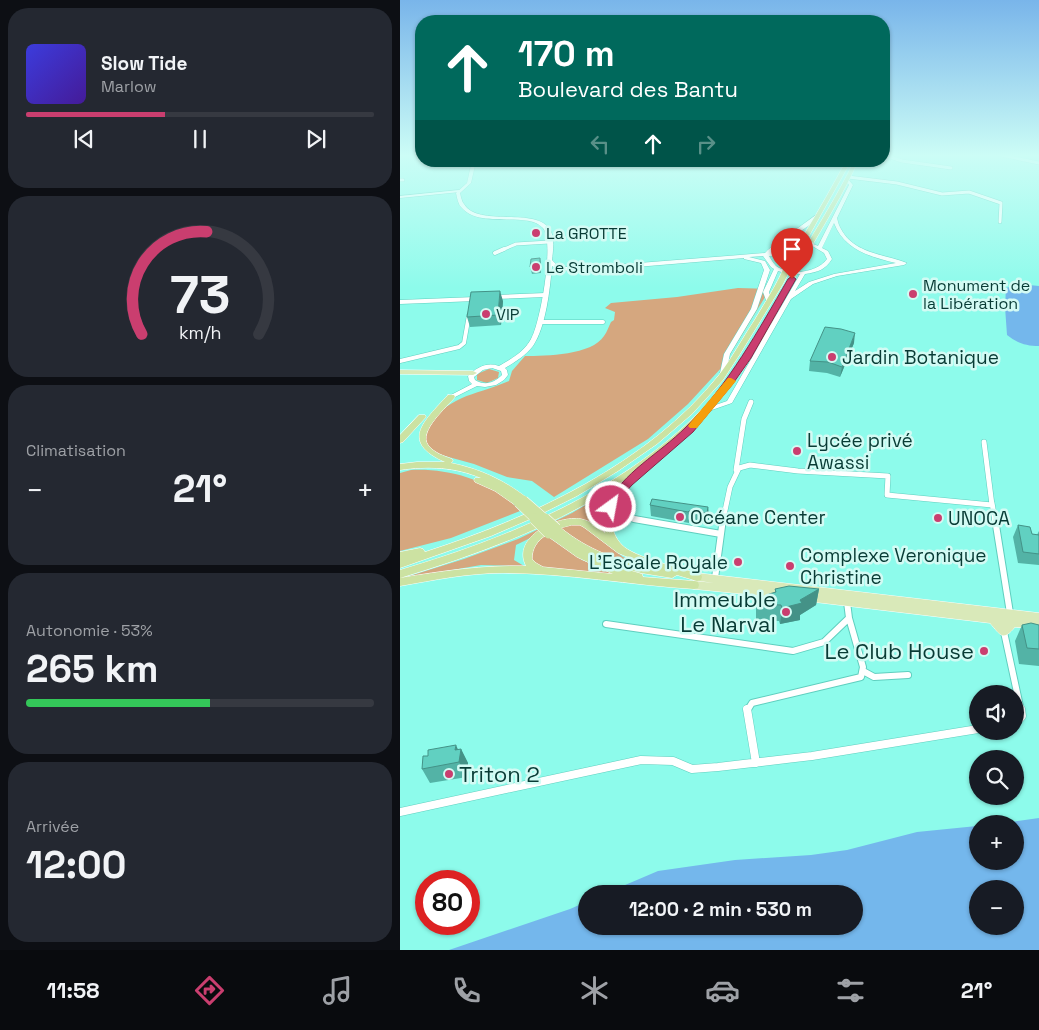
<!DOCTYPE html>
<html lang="fr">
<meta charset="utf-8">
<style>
body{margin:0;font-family:"Space Grotesk",sans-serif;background:#242831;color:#f1f3f6;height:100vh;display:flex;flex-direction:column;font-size:19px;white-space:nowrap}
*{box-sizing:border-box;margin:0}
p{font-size:16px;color:#9ea1a6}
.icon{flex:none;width:28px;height:28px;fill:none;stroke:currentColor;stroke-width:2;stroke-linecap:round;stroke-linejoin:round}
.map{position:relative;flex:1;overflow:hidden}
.sheet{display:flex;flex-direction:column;gap:8px;padding:8px;background:#0d0f14;width:400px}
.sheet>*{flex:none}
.banner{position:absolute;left:15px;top:15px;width:475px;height:152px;border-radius:20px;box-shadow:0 1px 4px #0004;background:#00695c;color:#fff;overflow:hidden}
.controls{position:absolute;left:569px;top:685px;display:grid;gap:10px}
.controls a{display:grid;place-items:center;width:55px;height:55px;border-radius:50%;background:#171b24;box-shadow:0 1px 4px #0004;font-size:25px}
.speed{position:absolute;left:15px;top:870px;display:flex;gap:10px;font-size:25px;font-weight:700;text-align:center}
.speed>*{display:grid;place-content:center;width:65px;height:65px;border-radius:50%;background:#171b24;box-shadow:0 1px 4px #0004;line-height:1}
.speed .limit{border:8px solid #d22;background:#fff;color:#111}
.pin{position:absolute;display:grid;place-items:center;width:42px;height:42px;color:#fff;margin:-51px -21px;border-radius:50% 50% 50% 0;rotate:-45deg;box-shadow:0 0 5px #0007}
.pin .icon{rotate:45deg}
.me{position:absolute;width:55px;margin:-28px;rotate:32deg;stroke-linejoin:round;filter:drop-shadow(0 0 4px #0008)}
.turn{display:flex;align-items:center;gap:18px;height:105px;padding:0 20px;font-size:22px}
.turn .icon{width:65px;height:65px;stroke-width:2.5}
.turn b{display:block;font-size:35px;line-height:42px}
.lanes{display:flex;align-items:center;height:48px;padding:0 20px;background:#0003;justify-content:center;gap:25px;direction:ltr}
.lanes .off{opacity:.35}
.big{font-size:38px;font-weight:700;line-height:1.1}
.sheet .card{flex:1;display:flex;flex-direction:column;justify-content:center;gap:8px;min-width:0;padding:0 18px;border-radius:20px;background:#242831}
.sheet .dial{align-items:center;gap:0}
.dial svg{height:130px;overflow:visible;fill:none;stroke:#363941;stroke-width:7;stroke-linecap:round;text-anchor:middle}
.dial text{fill:#f1f3f6;stroke:none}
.song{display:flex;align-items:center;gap:15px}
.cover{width:60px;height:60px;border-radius:8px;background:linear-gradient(135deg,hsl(240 70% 55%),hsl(260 70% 35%))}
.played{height:5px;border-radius:2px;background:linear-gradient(90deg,#ca3e6f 40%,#363941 40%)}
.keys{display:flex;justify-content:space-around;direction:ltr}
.heat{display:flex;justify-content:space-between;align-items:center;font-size:28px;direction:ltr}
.charge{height:8px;border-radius:4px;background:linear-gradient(90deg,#34c759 53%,#363941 0)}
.trip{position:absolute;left:178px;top:885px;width:285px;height:50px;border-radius:25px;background:#171b24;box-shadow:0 1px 4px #0004;font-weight:700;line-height:50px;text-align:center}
.menu{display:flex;height:80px;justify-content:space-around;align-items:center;background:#090b0e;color:#9ea1a6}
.menu .icon{width:35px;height:35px}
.menu .current{color:#ca3e6f}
.menu b{font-size:22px;color:#f1f3f6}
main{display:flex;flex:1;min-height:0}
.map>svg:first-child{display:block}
.green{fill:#d5a77f}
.water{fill:#74b7ec;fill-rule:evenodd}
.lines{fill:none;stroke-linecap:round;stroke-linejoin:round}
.minor-far4-casing{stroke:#5fcfbf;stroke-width:4}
.minor-far3-casing{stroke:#5fcfbf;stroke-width:5}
.minor-far2-casing{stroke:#5fcfbf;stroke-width:6}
.minor-far1-casing{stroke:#5fcfbf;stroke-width:8}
.minor-casing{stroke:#5fcfbf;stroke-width:9}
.tertiary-casing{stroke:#5fcfbf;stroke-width:1}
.secondary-casing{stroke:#5fcfbf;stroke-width:1}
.primary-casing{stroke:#fff;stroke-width:1}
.trunk-casing{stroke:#fff;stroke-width:1}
.minor-far4{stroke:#fff;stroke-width:3}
.minor-far3{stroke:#fff;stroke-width:4}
.minor-far2{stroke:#fff;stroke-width:5}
.minor-far1{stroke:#fff;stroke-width:6}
.minor{stroke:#fff;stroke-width:8}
.tertiary{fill:#fff;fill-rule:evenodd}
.secondary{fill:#fff;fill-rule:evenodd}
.primary{fill:#d9e9b9;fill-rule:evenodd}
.trunk{fill:#cce2a2;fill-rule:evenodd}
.secondary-bridge-casing{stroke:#5fcfbf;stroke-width:5;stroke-linecap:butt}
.trunk-bridge-far1-casing{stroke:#fff;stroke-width:9;stroke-linecap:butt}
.trunk-bridge-casing{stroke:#fff;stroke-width:12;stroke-linecap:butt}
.secondary-bridge{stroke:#fff;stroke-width:4.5}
.trunk-bridge-far1{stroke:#cce2a2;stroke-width:8}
.trunk-bridge{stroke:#cce2a2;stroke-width:11}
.wall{fill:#53b3a6}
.shaded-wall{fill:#449287}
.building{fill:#61d0c1;stroke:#449287}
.route{fill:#ca3e6f;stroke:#832848}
.slow{fill:#f59e0b}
.poi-dot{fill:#ca3e6f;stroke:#d3fbf4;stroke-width:2}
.labels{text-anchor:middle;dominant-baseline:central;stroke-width:5;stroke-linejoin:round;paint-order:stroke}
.far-poi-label{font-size:16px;fill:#083b35;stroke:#d3fbf4;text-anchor:start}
.poi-label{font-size:19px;fill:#083b35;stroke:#d3fbf4;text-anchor:start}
.near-poi-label{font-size:22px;fill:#083b35;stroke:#d3fbf4;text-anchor:end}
</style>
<main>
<section class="sheet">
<div class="card">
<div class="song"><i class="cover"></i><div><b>Slow Tide</b><p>Marlow</p></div></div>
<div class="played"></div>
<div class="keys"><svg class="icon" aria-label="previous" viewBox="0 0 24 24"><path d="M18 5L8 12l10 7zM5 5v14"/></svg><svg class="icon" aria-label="pause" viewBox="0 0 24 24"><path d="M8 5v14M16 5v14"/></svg><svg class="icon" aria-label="next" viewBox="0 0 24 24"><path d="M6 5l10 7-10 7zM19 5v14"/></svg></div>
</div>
<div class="card dial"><svg viewBox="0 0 100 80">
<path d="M14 69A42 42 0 1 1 86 69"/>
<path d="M14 69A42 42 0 0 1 54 6" stroke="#ca3e6f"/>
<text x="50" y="56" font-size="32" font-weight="700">73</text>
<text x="50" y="72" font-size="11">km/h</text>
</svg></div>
<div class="card"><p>Climatisation</p>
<div class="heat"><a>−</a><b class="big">21°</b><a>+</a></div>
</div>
<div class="card"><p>Autonomie · 53%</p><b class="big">265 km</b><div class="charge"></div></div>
<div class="card"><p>Arrivée</p><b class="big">12:00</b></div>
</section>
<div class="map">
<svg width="639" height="950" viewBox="0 0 639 950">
<rect width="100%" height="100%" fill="#8dfbeb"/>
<!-- green -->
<path class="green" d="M338,288L370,289L323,366L288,404L248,439L154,497L132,481L107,477L74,464L45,456L28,450L23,432C49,394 71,397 109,381L112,371L125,356C146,356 192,355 204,336C207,332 209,326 211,322L214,320L215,312L205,308L211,303L277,297Z
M89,369L99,372L98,378L87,383L77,380V374Z
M11,470C50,468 94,481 120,511L51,538L0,551V473Z
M228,477C212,495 201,511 206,536L193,525L165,521L116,545L114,560L124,566L81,565L0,579L64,559L118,539L172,513L204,494Z
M174,524L182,525L223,557L241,565C212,562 182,545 159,527Z
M144,534L182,560L224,577L141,567L131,563L130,552Z"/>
<!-- water -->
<path class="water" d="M619,284L639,286V346C626,346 617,343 607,335L605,307L606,288Z
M639,818V950H49L170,909L186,902V926H454V894H204L258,871L335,860L411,855L447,850L517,832L577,826L578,861H615V824H596ZM578,889H615V926H578Z"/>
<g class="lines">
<!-- minor-far4 casing -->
<g class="minor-far4-casing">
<path id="minor-far4" d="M484,155L502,161L551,168
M601,155L639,163
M469,164L471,161
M448,177L497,183L542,194L569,192L601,203L600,222
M0,180H3
M102,250L116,244L149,242"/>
</g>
<!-- minor-far3 casing -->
<g class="minor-far3-casing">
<path id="minor-far3" d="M95,253L104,249
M96,297L145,295
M0,302L75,299
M140,322H203
M0,361L59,347L64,343L69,315"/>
</g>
<!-- minor-far2 casing -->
<g class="minor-far2-casing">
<path id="minor-far2" d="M336,470L344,419L351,402
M592,503L595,520
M227,518L241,520
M323,520L330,487L339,468L350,465L398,471L488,476L487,495L592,505L584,442"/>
</g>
<!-- minor-far1 casing -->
<g class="minor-far1-casing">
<path id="minor-far1" d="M234,519L321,534
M595,519L610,613
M315,578L323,519
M206,624L393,651L424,642L449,618L447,602
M604,632L621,711
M463,671L474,677L508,675
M347,711L352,703L461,677L463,667L449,618"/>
</g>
<!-- minor casing -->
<g class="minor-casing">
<path id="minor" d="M347,709L356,763
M615,724L622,716L621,709
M0,812L241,760L273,761L292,769L318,767L412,756L578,729"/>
</g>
<!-- tertiary casing -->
<g class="tertiary-casing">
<path id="tertiary" d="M59,190L61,191L60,192L0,198V196Z"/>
</g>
<!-- secondary casing -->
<g class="secondary-casing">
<path id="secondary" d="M72,161H76L71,183L60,193C61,197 62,202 64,204C78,228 137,206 150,230C155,238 153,251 152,260L158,266L176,268L365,253C375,241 395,237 408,243C395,248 385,240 371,252L393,250L396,252L393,254L369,256C371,259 373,263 376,266C390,276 417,273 427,259L424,253L409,244L411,243L418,246L449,185L445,179L447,178L453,185L437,218C438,222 439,226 441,229C454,254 485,254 507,263L504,265L437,276L413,284L391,299L332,403L306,412L303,410L304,409L327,401L400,274L385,273L378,271L369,292L372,302L371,303H367L363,292L374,269L371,267L363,256L349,257L365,261L370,270L357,309L330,354L326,373L323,375L320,373L324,354L351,309L364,270L361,263L344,259V258L176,272L156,269L152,266C150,289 146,327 133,346C125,356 115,362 105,368L107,370L108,375L104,380L96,385L85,387L77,386L51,399L48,397L49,396L72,384L69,381L68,376C77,367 87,362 99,366C111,359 124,352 131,339C140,324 155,241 143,228C127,210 80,230 61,207C58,204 57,197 56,193L67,183ZM434,223C444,250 471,257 496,263L434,274L409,282L395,291L405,274C418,272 425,270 432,259L428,251L422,248ZM92,368L101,371L102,375C94,383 85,386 75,380L74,377L83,370Z
M416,215L420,216C412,224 383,246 373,242L391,233Z"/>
</g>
<!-- primary casing -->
<g class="primary-casing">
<path id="primary" d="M0,370L73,371L77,373L73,375L0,374Z
M297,573L639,613V629L615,627C603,641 601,636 590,623L406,601L402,600L401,597L404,594L388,592L389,594L388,597L384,598L294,589L290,588L289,585L290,582L294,581L314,583L293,580L292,577L293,574Z"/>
</g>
<!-- trunk casing -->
<g class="trunk-casing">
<path id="trunk" d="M446,161H451L409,236L395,253L392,266L383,284L340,354L323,380L292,414L257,444L218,471L177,496L135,517L91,536L0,568V560L4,559L0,560V552L20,548L23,549L25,552C131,518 248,464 319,375C332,358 342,339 354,321C368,297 380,281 389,254C391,247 400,240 405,233C419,210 433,185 446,161Z
M454,161H458C443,195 423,226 405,258C385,296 367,336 342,371C318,406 286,437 251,462L253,464L252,466C231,484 195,517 222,545C233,557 283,569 301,574L302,577L301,580L297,581L277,575L272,578L241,573L212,565L242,574L243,577L294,581L298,582L299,585L298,588L294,589C230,585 167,573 103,573C68,573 34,580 0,586V578C42,571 83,565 126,566C111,537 158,515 181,519C191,521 198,527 205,533C201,510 213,494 228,478C159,525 79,554 0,578V570C119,535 247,481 327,381C357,344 377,299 400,257C418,225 438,195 454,161ZM172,525H180L185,528L218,553L252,567C218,561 188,550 161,528ZM146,535L177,557L213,574L143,567L136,563L132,559C132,548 137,541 146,535Z
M48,395H54L55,397C47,407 18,431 28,445C34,453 44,456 52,459L53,461L51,463C80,469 104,480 127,498L129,500L127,502L122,503L121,505H115L95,491L75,482L74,480L75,478H81C55,467 28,466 0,470V464L17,462H45C0,442 23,422 48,395Z
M19,415H25L26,417L3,442L0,443V435Z"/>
</g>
<!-- minor-far4 -->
<use href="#minor-far4" class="minor-far4"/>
<!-- minor-far3 -->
<use href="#minor-far3" class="minor-far3"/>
<!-- minor-far2 -->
<use href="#minor-far2" class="minor-far2"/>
<!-- minor-far1 -->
<use href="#minor-far1" class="minor-far1"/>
<!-- minor -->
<use href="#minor" class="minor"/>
<!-- tertiary -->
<use href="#tertiary" class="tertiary"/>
<!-- secondary -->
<use href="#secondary" class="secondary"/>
<!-- primary -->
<use href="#primary" class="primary"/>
<!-- trunk -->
<use href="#trunk" class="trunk"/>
<!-- secondary-bridge casing -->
<g class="secondary-bridge-casing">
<path id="secondary-bridge" d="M406,243L411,244"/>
</g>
<!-- trunk-bridge-far1 casing -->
<g class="trunk-bridge-far1-casing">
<path id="trunk-bridge-far1" d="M124,500L147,520
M118,503L136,520"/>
</g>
<!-- trunk-bridge casing -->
<g class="trunk-bridge-casing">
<path id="trunk-bridge" d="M135,519L149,533
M145,519L156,529"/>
</g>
<!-- secondary-bridge -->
<use href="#secondary-bridge" class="secondary-bridge"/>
<!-- trunk-bridge-far1 -->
<use href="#trunk-bridge-far1" class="trunk-bridge-far1"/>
<!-- trunk-bridge -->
<use href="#trunk-bridge" class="trunk-bridge"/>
</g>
<!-- wall -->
<path class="wall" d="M141,264V273L132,274L130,267Z
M103,301L101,325L70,327L67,317Z
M454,343L440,377L427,373L409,371L410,361Z
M250,505L308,507L309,518L307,524L289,522V523L251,516Z
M618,525L632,534L637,535L639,531V565L618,563L613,537Z
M375,589H419L416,605L400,615V620L380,624L379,621L356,620V604L375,593Z
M622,625H639V666L619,664L615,641Z
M61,749L68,763L67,777L30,783L22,769L28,756Z"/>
<!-- shaded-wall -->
<path class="shaded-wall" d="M140,258L141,264V273L140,267Z
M100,291L103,301L101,325L98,315Z
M455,333L454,343L440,377L442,367Z
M308,507L309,518L307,524V513Z
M419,589L416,605L400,615V620L380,624L382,608L400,600Z
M56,745L60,754L61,749L68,763L67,777L59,762L55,750Z"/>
<!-- building -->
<path class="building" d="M140,258V267H130L131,259Z
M100,291L98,315L67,317L71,292Z
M425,327L441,329L455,333L442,367L428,362L410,361Z
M252,499L308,507L307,513L289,511L288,512L250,505Z
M618,525L630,527L632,534L639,535V554L623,552Z
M389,586L419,589L400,600L402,603L382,608L381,605L356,604L369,594L376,592L375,589Z
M631,623L639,625V649L627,648L622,625Z
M56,745L55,750L61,749L59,762L22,769L23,756H28V750Z"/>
<!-- sky -->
<linearGradient id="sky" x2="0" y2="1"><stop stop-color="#79b5ea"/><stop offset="0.54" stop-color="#ccfdf6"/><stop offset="1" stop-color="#ccfdf6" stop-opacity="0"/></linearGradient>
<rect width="639" height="288" fill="url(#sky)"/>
<!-- route -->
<path class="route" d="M392,276L396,279L351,358L332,385L293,432L232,485L223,495L215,510H207L205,507C224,471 258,455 286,427C329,384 358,331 388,279Z"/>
<!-- slow -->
<path class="slow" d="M328,378H331L336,381L297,428H290L288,426L290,423Z"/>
<!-- markers -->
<g class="poi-dot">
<circle cx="136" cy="233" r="5"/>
<circle cx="136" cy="267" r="5"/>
<circle cx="513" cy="294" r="5"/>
<circle cx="86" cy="314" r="5"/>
<circle cx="432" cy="357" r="5"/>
<circle cx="397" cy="451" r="5"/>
<circle cx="280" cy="517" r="5"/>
<circle cx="538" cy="518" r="5"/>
<circle cx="338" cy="562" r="5"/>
<circle cx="390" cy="566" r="5"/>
<circle cx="386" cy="612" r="5"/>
<circle cx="584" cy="651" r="5"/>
<circle cx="49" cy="774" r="5"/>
</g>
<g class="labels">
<!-- far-poi labels -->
<g class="far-poi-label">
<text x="146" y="233">La GROTTE</text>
<text x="146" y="267">Le Stromboli</text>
<text x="523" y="285">Monument de<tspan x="523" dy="18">la Libération</tspan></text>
<text x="96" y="314">VIP</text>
</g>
<!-- poi labels -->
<g class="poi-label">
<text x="442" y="357">Jardin Botanique</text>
<text x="407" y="440">Lycée privé<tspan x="407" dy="22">Awassi</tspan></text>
<text x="290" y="517">Océane Center</text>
<text x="548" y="518">UNOCA</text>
<text x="400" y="555">Complexe Veronique<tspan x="400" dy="22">Christine</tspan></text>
<text x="328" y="562" text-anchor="end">L'Escale Royale</text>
</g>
<!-- near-poi labels -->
<g class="near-poi-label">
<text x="376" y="599">Immeuble<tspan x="376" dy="25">Le Narval</tspan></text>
<text x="574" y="651">Le Club House</text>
<text x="59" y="774" text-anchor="start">Triton 2</text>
</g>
</g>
</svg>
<div class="controls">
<a><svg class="icon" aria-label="sound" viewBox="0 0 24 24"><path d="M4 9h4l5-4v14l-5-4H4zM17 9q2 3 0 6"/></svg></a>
<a><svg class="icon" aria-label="search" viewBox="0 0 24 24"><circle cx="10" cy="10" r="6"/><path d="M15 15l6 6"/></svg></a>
<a>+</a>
<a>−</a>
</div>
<div class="speed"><div class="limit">80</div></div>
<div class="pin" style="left:392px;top:279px;background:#d93025"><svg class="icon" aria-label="arrive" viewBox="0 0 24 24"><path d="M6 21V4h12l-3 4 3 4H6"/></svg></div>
<svg class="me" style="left:211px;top:507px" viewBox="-20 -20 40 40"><circle r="17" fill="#ca3e6f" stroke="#fff" stroke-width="3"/><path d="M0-11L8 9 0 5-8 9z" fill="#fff"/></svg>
<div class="trip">12:00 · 2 min · 530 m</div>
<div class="banner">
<div class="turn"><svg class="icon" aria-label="ahead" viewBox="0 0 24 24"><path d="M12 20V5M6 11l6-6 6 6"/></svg><div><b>170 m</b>Boulevard des Bantu</div></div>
<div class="lanes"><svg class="icon off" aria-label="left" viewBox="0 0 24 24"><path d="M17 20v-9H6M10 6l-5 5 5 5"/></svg><svg class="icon" aria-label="ahead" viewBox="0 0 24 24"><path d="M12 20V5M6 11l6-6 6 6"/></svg><svg class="icon off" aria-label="right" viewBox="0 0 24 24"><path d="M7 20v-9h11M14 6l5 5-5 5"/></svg></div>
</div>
</div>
</main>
<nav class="menu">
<b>11:58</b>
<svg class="icon current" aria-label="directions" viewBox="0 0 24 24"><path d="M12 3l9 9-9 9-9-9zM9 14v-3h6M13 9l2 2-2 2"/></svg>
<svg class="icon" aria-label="music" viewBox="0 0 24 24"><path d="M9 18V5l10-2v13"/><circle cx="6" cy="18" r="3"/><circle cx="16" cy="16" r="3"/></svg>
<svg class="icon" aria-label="phone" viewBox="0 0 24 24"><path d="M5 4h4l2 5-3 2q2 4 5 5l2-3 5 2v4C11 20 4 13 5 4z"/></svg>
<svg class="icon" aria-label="climate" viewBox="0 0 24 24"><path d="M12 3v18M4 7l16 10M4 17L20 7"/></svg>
<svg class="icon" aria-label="car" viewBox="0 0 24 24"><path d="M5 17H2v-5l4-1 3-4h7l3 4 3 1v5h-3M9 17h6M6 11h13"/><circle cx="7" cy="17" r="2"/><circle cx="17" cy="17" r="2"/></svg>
<svg class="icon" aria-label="filters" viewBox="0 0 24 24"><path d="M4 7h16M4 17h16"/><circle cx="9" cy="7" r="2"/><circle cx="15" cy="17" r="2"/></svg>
<b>21°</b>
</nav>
